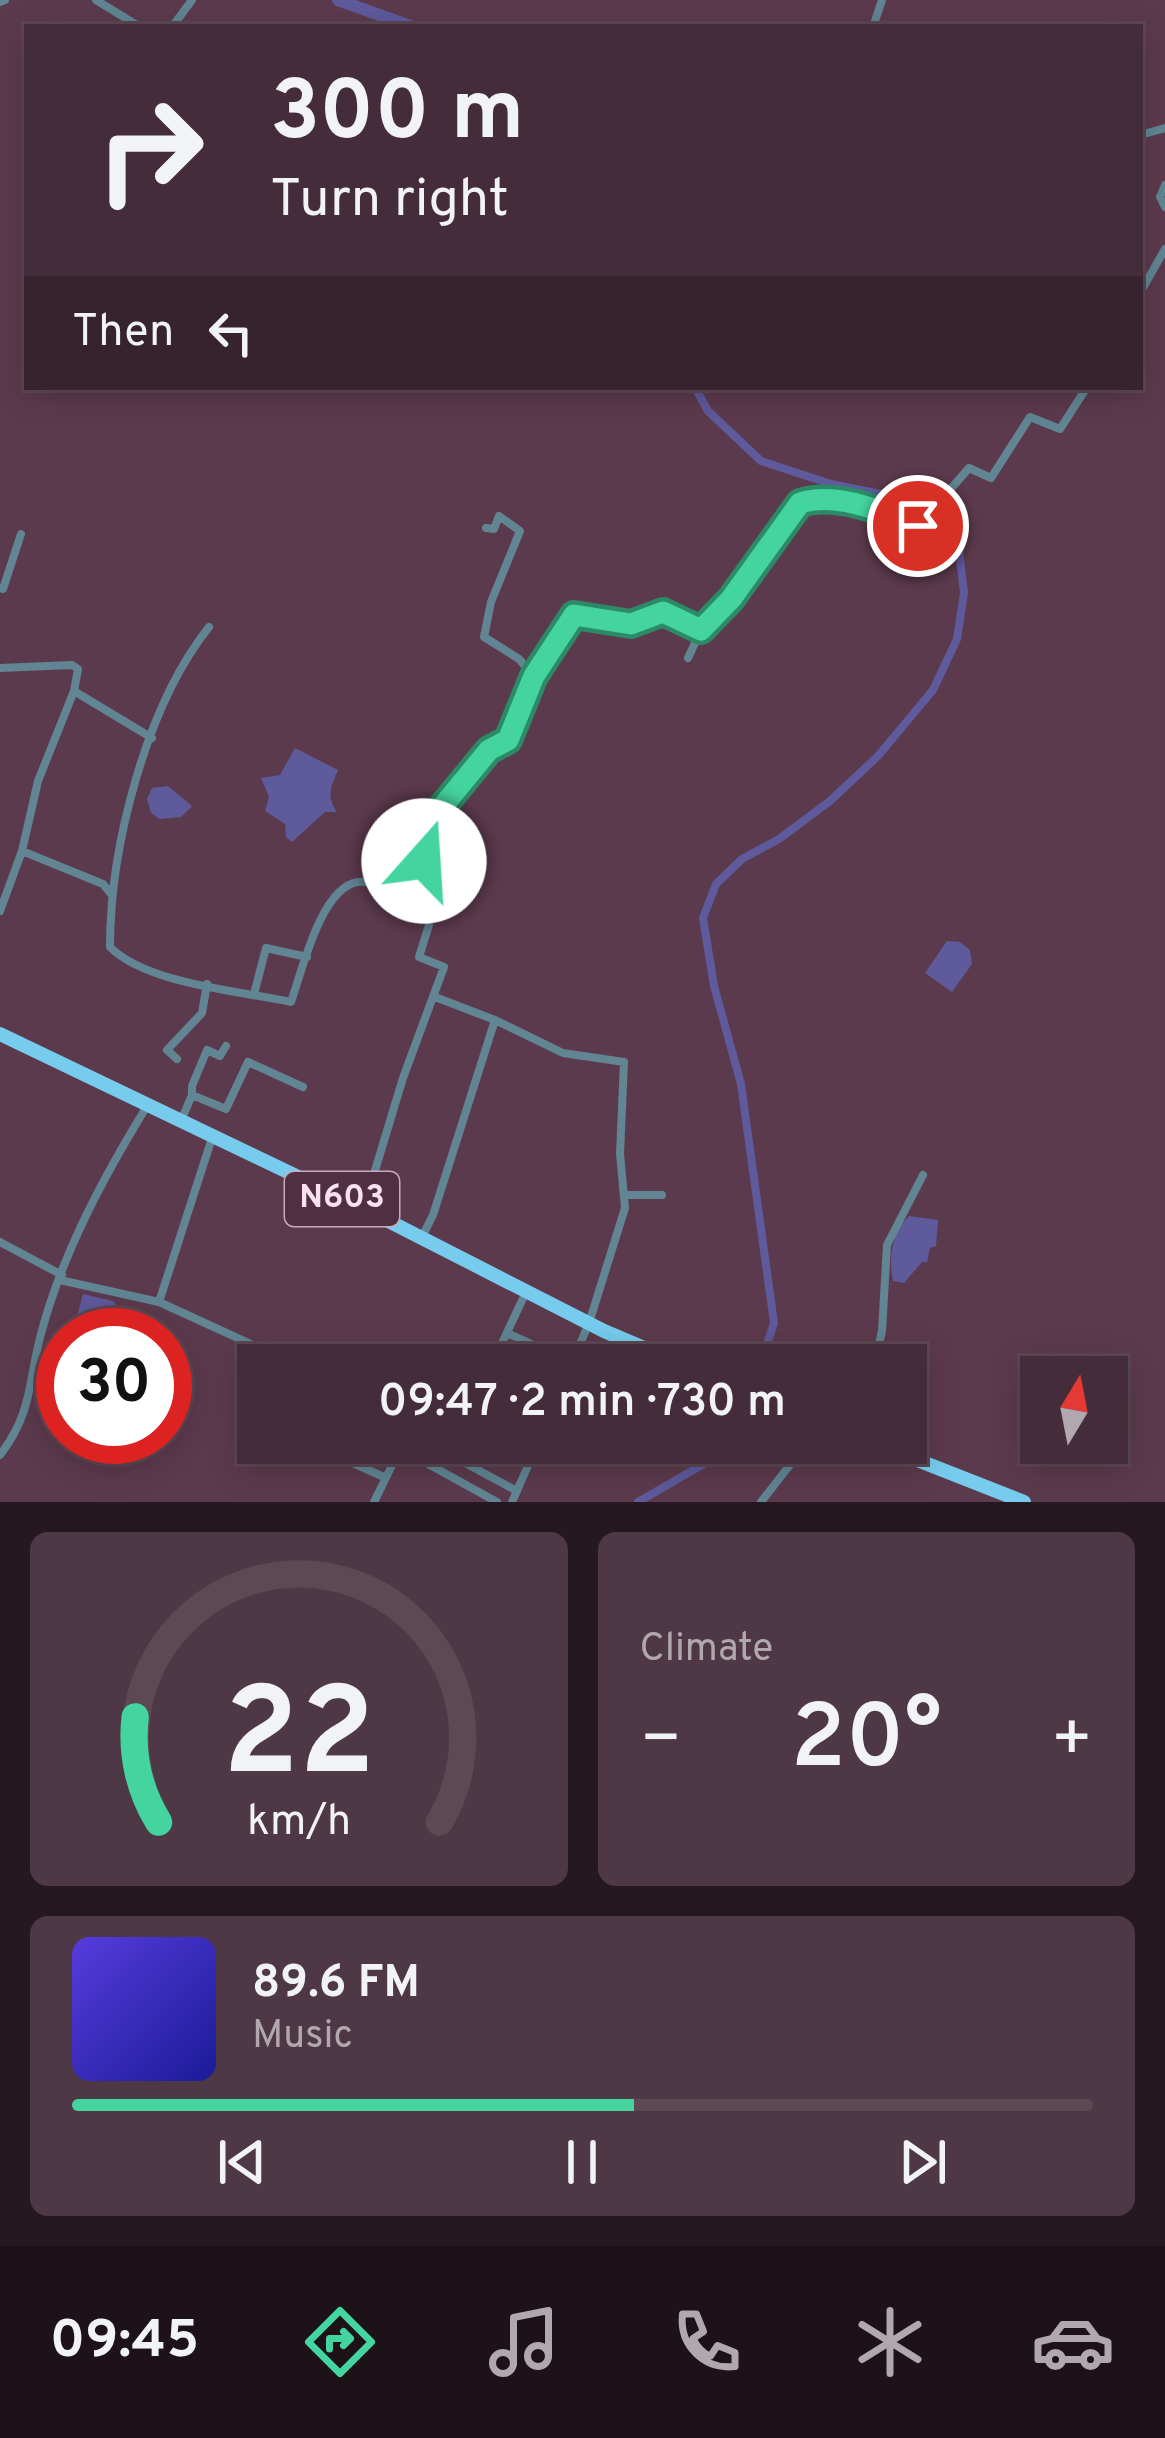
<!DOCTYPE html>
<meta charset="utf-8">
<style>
body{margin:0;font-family:Overpass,sans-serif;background:#4f3845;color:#f1f3f6;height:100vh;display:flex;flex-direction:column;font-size:45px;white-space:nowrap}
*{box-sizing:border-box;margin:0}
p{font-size:39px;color:#b0a7af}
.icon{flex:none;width:66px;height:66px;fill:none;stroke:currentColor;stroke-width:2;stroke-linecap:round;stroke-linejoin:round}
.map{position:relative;height:1502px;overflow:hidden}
.details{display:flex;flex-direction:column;gap:30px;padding:30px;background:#261820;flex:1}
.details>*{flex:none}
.top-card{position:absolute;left:24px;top:24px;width:1119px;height:366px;border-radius:0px;box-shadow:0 6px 30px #0003,0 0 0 3px #5d4854;background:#452c3a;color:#f1f3f6;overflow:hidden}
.needle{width:78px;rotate:10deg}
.fabs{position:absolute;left:1020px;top:1356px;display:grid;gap:24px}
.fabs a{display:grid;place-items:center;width:108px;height:108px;border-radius:0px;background:#452c3a;box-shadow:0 6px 30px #0003,0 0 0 3px #5d4854;font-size:60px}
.speed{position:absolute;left:36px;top:1308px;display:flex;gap:24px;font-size:60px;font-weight:700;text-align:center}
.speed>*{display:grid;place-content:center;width:156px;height:156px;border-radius:50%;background:#452c3a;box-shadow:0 6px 30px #0003,0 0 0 3px #5d4854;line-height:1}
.speed .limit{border:18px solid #d22;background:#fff;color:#111}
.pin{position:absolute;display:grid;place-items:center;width:102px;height:102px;color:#fff;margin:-51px;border:6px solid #fff;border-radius:50%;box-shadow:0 3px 12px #0007}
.me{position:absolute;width:132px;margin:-66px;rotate:19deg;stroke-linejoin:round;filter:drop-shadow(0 0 9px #0008)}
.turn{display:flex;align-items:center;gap:42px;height:252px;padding:0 48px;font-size:54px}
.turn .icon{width:156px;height:156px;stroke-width:2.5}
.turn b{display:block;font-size:84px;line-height:102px}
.then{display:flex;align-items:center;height:114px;padding:0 48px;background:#0003;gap:24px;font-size:45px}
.big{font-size:90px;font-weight:600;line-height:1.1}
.details .widget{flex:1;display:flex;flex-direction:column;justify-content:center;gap:18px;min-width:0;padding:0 42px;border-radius:18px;background:#4f3845}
.details .dial{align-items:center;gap:0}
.dial svg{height:312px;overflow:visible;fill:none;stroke:#5d4854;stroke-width:7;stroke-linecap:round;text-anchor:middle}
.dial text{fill:#f1f3f6;stroke:none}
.song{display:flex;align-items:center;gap:36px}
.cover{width:144px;height:144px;border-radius:18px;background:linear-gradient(135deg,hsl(250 70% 55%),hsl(240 70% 35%))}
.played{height:12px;border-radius:6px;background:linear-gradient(90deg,#44d49f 55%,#5d4854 55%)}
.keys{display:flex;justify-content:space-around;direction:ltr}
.heat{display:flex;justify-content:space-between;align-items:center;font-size:66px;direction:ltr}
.details .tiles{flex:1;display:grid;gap:30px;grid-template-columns:1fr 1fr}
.widget:last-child{grid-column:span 2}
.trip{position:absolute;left:237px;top:1344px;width:690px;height:120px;border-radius:0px;background:#452c3a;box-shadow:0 6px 30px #0003,0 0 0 3px #5d4854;font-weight:600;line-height:120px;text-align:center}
.dock{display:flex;height:192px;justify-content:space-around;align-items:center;background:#1c1217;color:#b0a7af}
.dock .icon{width:84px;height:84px}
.dock .on{color:#44d49f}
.dock b{font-size:54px;color:#f1f3f6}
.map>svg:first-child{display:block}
.water{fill:#5e5a9c}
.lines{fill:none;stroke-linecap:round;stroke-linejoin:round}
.canal{stroke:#5e5a9c;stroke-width:8}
.river{stroke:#5e5a9c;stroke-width:12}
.minor{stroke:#618593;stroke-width:8}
.trunk{stroke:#77cced;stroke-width:14}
.route-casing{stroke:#2c8a67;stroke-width:30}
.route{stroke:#44d49f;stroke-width:21}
.labels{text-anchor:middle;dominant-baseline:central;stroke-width:12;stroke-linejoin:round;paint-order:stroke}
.shield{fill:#512f43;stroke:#c6acba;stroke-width:3}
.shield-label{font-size:33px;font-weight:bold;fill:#f8e2ed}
</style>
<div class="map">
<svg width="1165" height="1502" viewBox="0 0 1165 1502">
<rect width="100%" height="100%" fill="#5c3a4d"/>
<!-- water -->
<path class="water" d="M295,748L338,770C331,786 326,797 337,812H325L292,842L286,837L285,824L265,811L269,797L261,778L280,775Z
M168,786L192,806L181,817L160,819L151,813L147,799L152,788Z
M947,941L960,942L970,950L972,964L952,992L925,973Z
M909,1216L938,1220L936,1246L930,1248L927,1262H922L904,1283L893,1281C888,1257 892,1233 909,1216Z
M83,1294L113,1301L123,1315V1335H72Z"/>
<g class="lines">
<!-- canal -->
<path class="canal" d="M695,387L708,411L761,461L831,484L915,501L957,534L964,593L957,639L933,690L878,756L830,801L779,839L742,859L716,884L703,918L714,986L741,1084L774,1323L760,1365
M638,1502L714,1458L724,1443"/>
<!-- river -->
<path class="river" d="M338,0L413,27"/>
<!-- minor -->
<path class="minor" d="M96,0L140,27
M0,2L5,0
M172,27L192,0
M873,27L882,0
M1140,135L1165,128
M1165,185L1160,197L1165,207
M1140,293L1165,249
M941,500L969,468L991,478L1030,417L1060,429L1087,387
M486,528L494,529L499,516L520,531L491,602L484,637L519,659L534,676
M0,588L3,589L21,534
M209,627C146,706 110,847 110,947C147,984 240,991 291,1002C302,971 321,887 358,882C371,880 392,888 405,891L416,883L438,812L489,750L508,740L534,676L575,615L631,624L663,612L701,630L732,599L800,503C837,492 883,512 918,526
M688,658L701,630
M0,668L72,665L78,669L74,691L152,738
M22,851L103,884L111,894
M0,911L22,851L38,781L74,691
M254,994L266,948L307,957
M435,997L495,1020
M177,1059L167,1050L202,1013L207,984
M192,1095V1086L207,1050L220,1056L226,1046
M181,1121L192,1095L226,1109L248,1062L303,1087
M624,1195H662
M364,1207L403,1078L444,967L419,957L429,925
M422,1237L433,1215L495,1020L563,1053L624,1062L620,1154L625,1208L589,1323L571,1365
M0,1242L62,1275
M60,1280L159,1302L297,1365
M159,1302L212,1138
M507,1333L572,1363
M379,1365L383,1355
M468,1365L474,1357L488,1361L495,1358L526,1292
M874,1365L882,1331L887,1245L923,1175
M428,1443L517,1491
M401,1449L497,1502
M328,1452L384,1477
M0,1455C33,1412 28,1382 41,1334C62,1254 104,1176 147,1106
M374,1502L403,1443
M512,1502L538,1443
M761,1502L807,1443"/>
<!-- trunk -->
<path class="trunk" d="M0,1034L363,1208L604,1331L684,1365
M874,1443L1024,1502"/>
</g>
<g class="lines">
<!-- route casing -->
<g class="route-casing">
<path id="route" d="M424,861L438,812L489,750L508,740L534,676L574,615L631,624L663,612L701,630L731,599L800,503C837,491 883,512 918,526"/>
</g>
<!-- route -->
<use href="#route" class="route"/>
</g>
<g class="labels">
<!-- shield labels -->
<rect class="shield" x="285" y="1172" width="114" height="54" rx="9"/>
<g class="shield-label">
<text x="342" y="1199">N603</text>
</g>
</g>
</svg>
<div class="fabs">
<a><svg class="needle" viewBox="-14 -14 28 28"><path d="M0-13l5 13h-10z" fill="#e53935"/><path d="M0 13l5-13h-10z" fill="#b0a7af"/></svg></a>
</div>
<div class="speed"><div class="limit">30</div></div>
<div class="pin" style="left:918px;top:526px;background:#d93025"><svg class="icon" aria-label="arrive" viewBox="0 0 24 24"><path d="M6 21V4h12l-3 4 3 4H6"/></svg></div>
<svg class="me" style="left:424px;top:861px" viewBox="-20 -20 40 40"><circle r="19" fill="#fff"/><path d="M0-13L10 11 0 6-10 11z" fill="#44d49f"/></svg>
<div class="trip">09:47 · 2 min · 730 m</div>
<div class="top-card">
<div class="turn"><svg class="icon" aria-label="right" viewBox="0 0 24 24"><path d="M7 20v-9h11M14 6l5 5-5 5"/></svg><div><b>300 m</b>Turn right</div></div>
<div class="then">Then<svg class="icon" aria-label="left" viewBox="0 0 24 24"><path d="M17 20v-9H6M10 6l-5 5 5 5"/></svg></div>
</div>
</div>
<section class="details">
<div class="tiles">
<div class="widget dial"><svg viewBox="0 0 100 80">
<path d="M14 69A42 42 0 1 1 86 69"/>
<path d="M14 69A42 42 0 0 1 8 42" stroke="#44d49f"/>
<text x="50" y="56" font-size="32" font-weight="700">22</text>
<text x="50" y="72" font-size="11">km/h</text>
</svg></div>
<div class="widget"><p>Climate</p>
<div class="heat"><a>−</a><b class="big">20°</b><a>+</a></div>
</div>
<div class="widget">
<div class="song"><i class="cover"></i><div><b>89.6 FM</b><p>Music</p></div></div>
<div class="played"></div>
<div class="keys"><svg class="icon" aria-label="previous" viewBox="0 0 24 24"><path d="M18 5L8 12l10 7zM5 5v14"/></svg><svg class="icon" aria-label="pause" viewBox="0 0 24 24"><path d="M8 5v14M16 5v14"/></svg><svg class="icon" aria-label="next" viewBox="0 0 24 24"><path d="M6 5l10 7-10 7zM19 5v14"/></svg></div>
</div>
</div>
</section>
<nav class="dock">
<b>09:45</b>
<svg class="icon on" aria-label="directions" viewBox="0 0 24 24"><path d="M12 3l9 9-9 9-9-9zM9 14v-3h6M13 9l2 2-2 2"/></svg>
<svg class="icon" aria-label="music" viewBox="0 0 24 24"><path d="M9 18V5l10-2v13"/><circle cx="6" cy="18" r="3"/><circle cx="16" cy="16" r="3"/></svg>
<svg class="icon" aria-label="phone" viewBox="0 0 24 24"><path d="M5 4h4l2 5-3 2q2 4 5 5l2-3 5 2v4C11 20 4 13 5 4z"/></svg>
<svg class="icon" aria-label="climate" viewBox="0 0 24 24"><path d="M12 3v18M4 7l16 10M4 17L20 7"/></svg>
<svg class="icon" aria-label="car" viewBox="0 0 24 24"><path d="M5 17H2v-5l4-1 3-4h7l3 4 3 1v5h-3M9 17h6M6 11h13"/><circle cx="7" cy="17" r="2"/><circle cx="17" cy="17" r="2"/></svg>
</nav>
